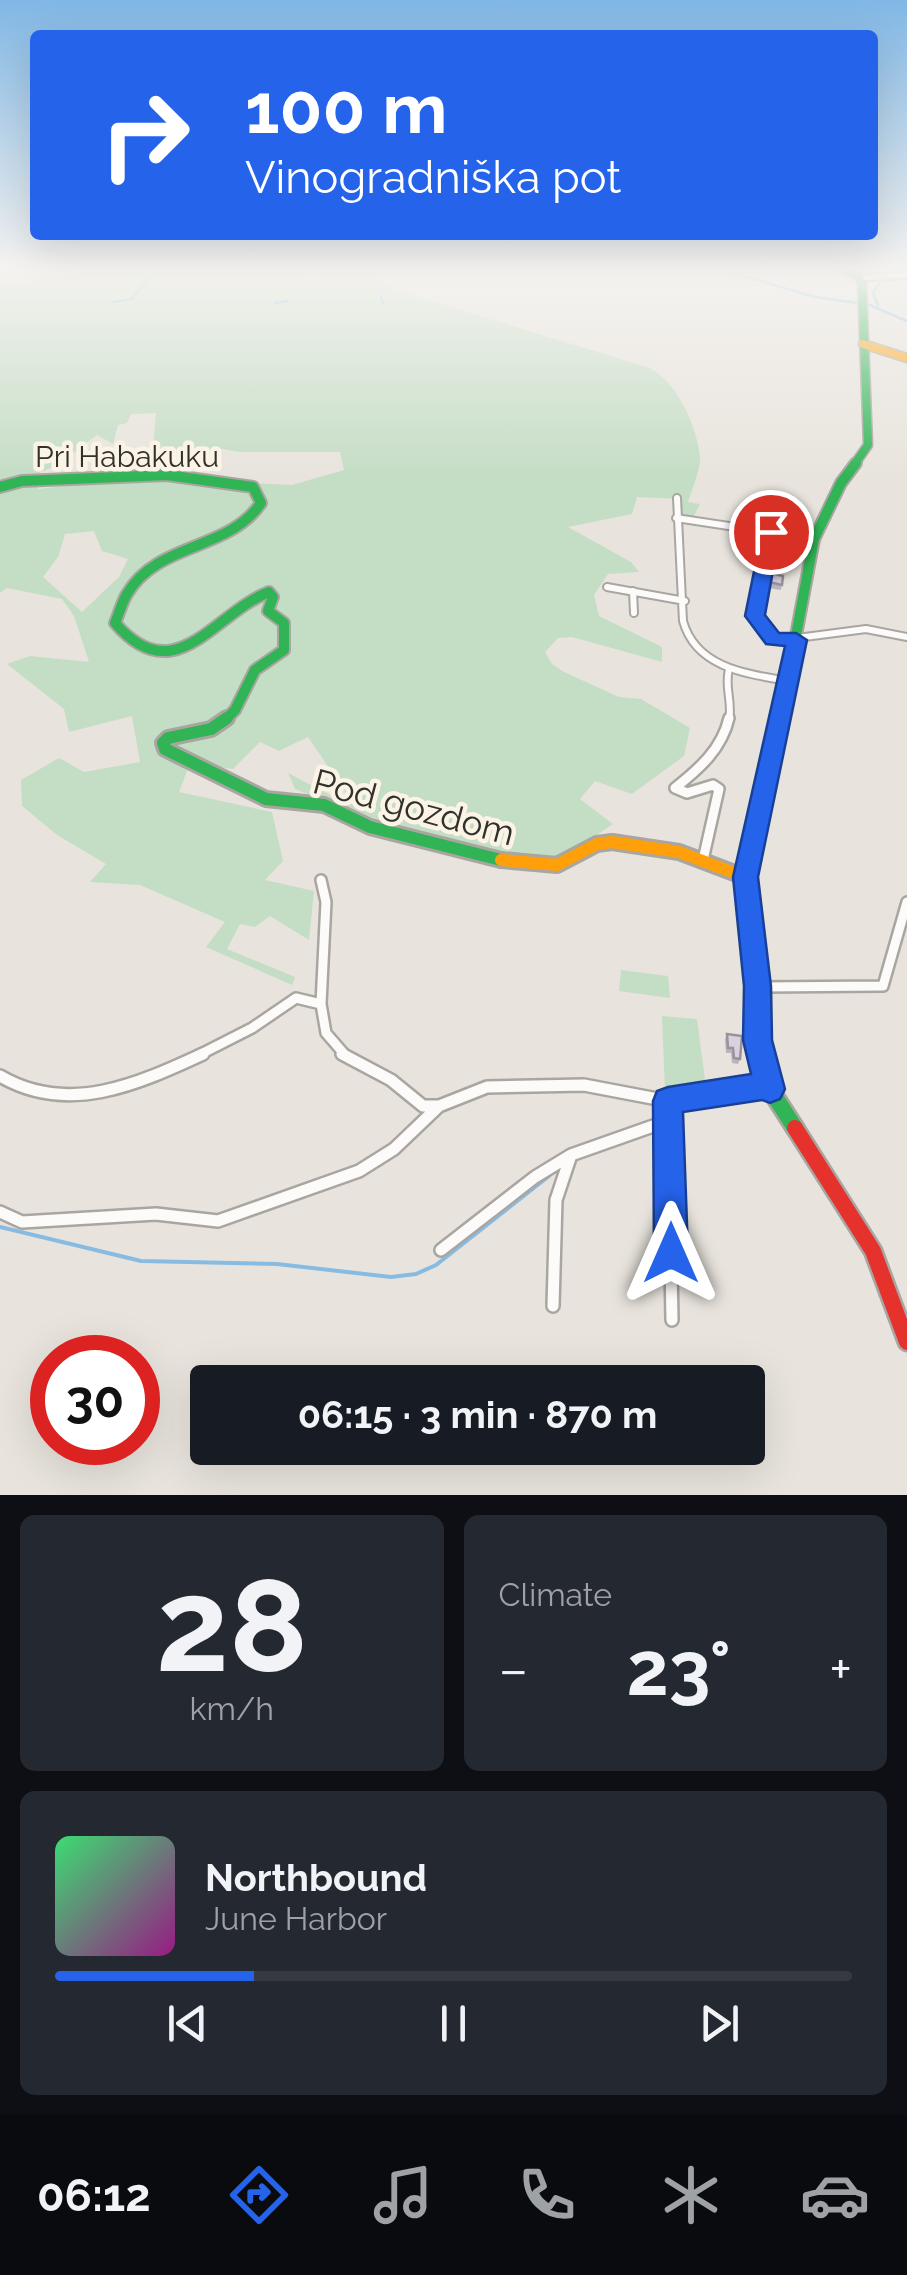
<!DOCTYPE html>
<meta charset="utf-8">
<style>
body{margin:0;font-family:Raleway,sans-serif;background:#242831;color:#f1f3f6;height:100vh;display:flex;flex-direction:column;font-size:38px;white-space:nowrap}
*{box-sizing:border-box;margin:0}
p{font-size:32px;color:#9ea1a6}
.icon{flex:none;width:55px;height:55px;fill:none;stroke:currentColor;stroke-width:2;stroke-linecap:round;stroke-linejoin:round}
.map{position:relative;height:1495px;overflow:hidden}
.panel{display:flex;flex-direction:column;gap:20px;padding:20px;background:#0d0f14;flex:1}
.panel>*{flex:none}
.banner{position:absolute;left:30px;top:30px;width:848px;height:210px;border-radius:10px;box-shadow:0 10px 40px #0002;background:#2563eb;color:#fff;overflow:hidden}
.speed{position:absolute;left:30px;top:1335px;display:flex;gap:20px;font-size:50px;font-weight:700;text-align:center}
.speed>*{display:grid;place-content:center;width:130px;height:130px;border-radius:50%;background:#171b24;box-shadow:0 10px 40px #0002;line-height:1}
.speed .limit{border:15px solid #d22;background:#fff;color:#111}
.pin{position:absolute;display:grid;place-items:center;width:85px;height:85px;color:#fff;margin:-42px;border:5px solid #fff;border-radius:50%;box-shadow:0 2px 10px #0007}
.me{position:absolute;width:110px;margin:-55px;rotate:0deg;stroke-linejoin:round;filter:drop-shadow(0 0 8px #0008)}
.turn{display:flex;align-items:center;gap:35px;height:210px;padding:0 50px;font-size:45px}
.turn .icon{width:130px;height:130px;stroke-width:2.5}
.turn b{display:block;font-size:70px;line-height:85px}
.big{font-size:75px;font-weight:700;line-height:1.1}
.panel .widget{flex:1;display:flex;flex-direction:column;justify-content:center;gap:15px;min-width:0;padding:0 35px;border-radius:15px;background:#242831}
.panel .dial{align-items:center;gap:0}
.dial b{font-size:130px;line-height:1}
.song{display:flex;align-items:center;gap:30px}
.cover{width:120px;height:120px;border-radius:15px;background:linear-gradient(135deg,hsl(140 70% 55%),hsl(310 70% 35%))}
.played{height:10px;border-radius:5px;background:linear-gradient(90deg,#2563eb 25%,#363941 25%)}
.keys{display:flex;justify-content:space-around;direction:ltr}
.heat{display:flex;justify-content:space-between;align-items:center;font-size:55px;direction:ltr}
.panel .tiles{flex:1;display:grid;gap:20px;grid-template-columns:1fr 1fr}
.widget:last-child{grid-column:span 2}
.trip{position:absolute;left:190px;top:1365px;width:575px;height:100px;border-radius:10px;background:#171b24;box-shadow:0 10px 40px #0002;font-weight:700;line-height:100px;text-align:center}
.tab-bar{display:flex;height:160px;justify-content:space-around;align-items:center;background:#090b0e;color:#9ea1a6}
.tab-bar .icon{width:70px;height:70px}
.tab-bar .active{color:#2563eb}
.tab-bar b{font-size:45px;color:#f1f3f6}
.map>svg:first-child{display:block}
.green{fill:#c4ddc5;fill-rule:evenodd}
.lines{fill:none;stroke-linecap:round;stroke-linejoin:round}
.stream-far1{stroke:#87bbe1;stroke-width:2.5}
.stream{stroke:#87bbe1;stroke-width:4}
.street-far3-casing{stroke:#a9a6a1;stroke-width:9}
.street-far2-casing{stroke:#a9a6a1;stroke-width:10}
.street-far1-casing{stroke:#a9a6a1;stroke-width:14}
.street-casing{stroke:#a9a6a1;stroke-width:16}
.fast-far3-casing{stroke:#a9a6a1;stroke-width:11}
.fast-far2-casing{stroke:#a9a6a1;stroke-width:14}
.fast-far1-casing{stroke:#a9a6a1;stroke-width:18}
.fast-casing{stroke:#a9a6a1;stroke-width:21}
.slow-far1-casing{stroke:#a9a6a1;stroke-width:11}
.slow-casing{stroke:#a9a6a1;stroke-width:18}
.jam-casing{stroke:#a9a6a1;stroke-width:21}
.street-far3{stroke:#fcfbfa;stroke-width:5}
.street-far2{stroke:#fcfbfa;stroke-width:6}
.street-far1{stroke:#fcfbfa;stroke-width:9}
.street{stroke:#fcfbfa;stroke-width:11}
.fast-far3{stroke:#30b455;stroke-width:8}
.fast-far2{stroke:#30b455;stroke-width:10}
.fast-far1{stroke:#30b455;stroke-width:12}
.fast{stroke:#30b455;stroke-width:16}
.slow-far1{stroke:#ff9f0a;stroke-width:8}
.slow{stroke:#ff9f0a;stroke-width:12}
.jam{stroke:#e5322d;stroke-width:16}
.wall{fill:#bbb4bf}
.building{fill:#d9d1de;stroke:#98929b;stroke-width:2.5}
.route{fill:#2563eb;stroke:#184099;stroke-width:2.5}
.labels{text-anchor:middle;dominant-baseline:central;stroke-width:9;stroke-linejoin:round;paint-order:stroke}
.far-street-label{font-size:30px;fill:#32302b;stroke:#faf3e6}
.street-label{font-size:35px;fill:#32302b;stroke:#faf3e6}
</style>
<div class="map">
<svg width="907" height="1495" viewBox="0 0 907 1495">
<rect width="100%" height="100%" fill="#e8e4dd"/>
<!-- green -->
<path class="green" d="M0,269H279L278,273L311,281L343,269L369,275L396,290L650,368C677,383 696,424 700,456C701,469 692,489 688,502L700,504L694,516L680,515L679,499L637,497L632,514L568,527L631,562L639,572L608,574L594,595L599,616L662,647V662L572,637L558,638L545,652L552,664L564,672L619,697L641,699L690,728L684,756L632,794L595,781L580,799L613,824C597,834 579,850 561,856C512,875 346,809 295,789L288,773L338,799L347,794L308,737L279,751L260,742L233,769L190,763L179,792L272,812L283,861L265,880L314,891L309,940L270,916L255,927L240,924L227,949L295,977L292,985L206,947L225,922L140,885L90,882L106,864L57,835L22,806L21,780L59,758L84,772L140,762L132,716L69,732L64,709L7,664L30,656L89,662L74,616L62,599L7,588L0,593ZM156,413L153,452L170,455L177,450L212,453L216,448L240,452H340L344,470L292,485L139,478L38,489L35,475L59,464L97,435L113,444L118,425L127,423L131,414ZM94,531L102,551L128,559L119,577L82,612L43,577L58,557L65,534Z
M621,970L668,976L670,998L619,991Z
M662,1016L697,1019L706,1087L665,1091Z"/>
<g class="lines">
<!-- stream-far1 -->
<path class="stream-far1" d="M720,269L815,297L858,303
M882,281L907,279
M381,297L383,303
M113,302L132,299L146,280L163,269
M275,303L288,301
M867,304L907,321
M878,306L873,293L880,282"/>
<!-- stream -->
<path class="stream" d="M0,1227L141,1261L277,1264L391,1277L416,1274L436,1265L549,1176"/>
<!-- street-far3 casing -->
<g class="street-far3-casing">
<path id="street-far3" d="M860,278L907,275"/>
</g>
<!-- street-far2 casing -->
<g class="street-far2-casing">
<path id="street-far2" d="M677,498L683,621C696,668 747,674 789,681
M676,518L814,539
M771,532L755,616L773,639L797,640
M607,587L685,601
M633,591L634,613
M797,638L866,629L907,637
M729,721C733,702 724,687 729,669"/>
</g>
<!-- street-far1 casing -->
<g class="street-far1-casing">
<path id="street-far1" d="M703,860L719,789L713,785L687,793L675,788C699,769 722,749 729,718
M321,880L326,902L321,1004
M758,987L883,986L907,902
M197,1056L252,1028L296,998L321,1004L326,1033L346,1056"/>
</g>
<!-- street casing -->
<g class="street-casing">
<path id="street" d="M342,1054L391,1080L423,1106H439
M0,1076C68,1116 138,1084 203,1054
M668,1101L672,1320
M0,1212L22,1222L156,1214L218,1221L359,1171L394,1149L439,1106L487,1087L584,1085L668,1101L762,1086L769,1089
M441,1250L535,1177L571,1155
M553,1306L556,1200L571,1155L670,1120"/>
</g>
<!-- fast-far3 casing -->
<g class="fast-far3-casing">
<path id="fast-far3" d="M843,269L858,276L862,283L868,445L854,465"/>
</g>
<!-- fast-far2 casing -->
<g class="fast-far2-casing">
<path id="fast-far2" d="M0,487L22,481L167,475L253,487L261,503C229,551 157,542 127,594C122,602 119,614 115,623C175,693 214,613 269,592L273,597L268,611L284,623V650L255,670L235,710L224,721
M780,721L814,539L841,483L856,463"/>
</g>
<!-- fast-far1 casing -->
<g class="fast-far1-casing">
<path id="fast-far1" d="M227,718L211,729L168,738L163,743L165,749L266,799L324,805L370,827L501,860
M762,1056L745,877L781,718"/>
</g>
<!-- fast casing -->
<g class="fast-casing">
<path id="fast" d="M761,1054L770,1089L795,1128"/>
</g>
<!-- slow-far1 casing -->
<g class="slow-far1-casing">
<path id="slow-far1" d="M863,344L907,358"/>
</g>
<!-- slow casing -->
<g class="slow-casing">
<path id="slow" d="M501,860L557,865L597,844L612,842L679,852L745,877"/>
</g>
<!-- jam casing -->
<g class="jam-casing">
<path id="jam" d="M795,1128L873,1251L907,1342"/>
</g>
<!-- street-far3 -->
<use href="#street-far3" class="street-far3"/>
<!-- street-far2 -->
<use href="#street-far2" class="street-far2"/>
<!-- street-far1 -->
<use href="#street-far1" class="street-far1"/>
<!-- street -->
<use href="#street" class="street"/>
<!-- fast-far3 -->
<use href="#fast-far3" class="fast-far3"/>
<!-- fast-far2 -->
<use href="#fast-far2" class="fast-far2"/>
<!-- fast-far1 -->
<use href="#fast-far1" class="fast-far1"/>
<!-- fast -->
<use href="#fast" class="fast"/>
<!-- slow-far1 -->
<use href="#slow-far1" class="slow-far1"/>
<!-- slow -->
<use href="#slow" class="slow"/>
<!-- jam -->
<use href="#jam" class="jam"/>
</g>
<!-- wall -->
<path class="wall" d="M770,573L783,576L781,590L768,588Z
M727,1034L740,1059L738,1064L732,1063L731,1053H726L725,1039Z"/>
<!-- building -->
<path class="building" d="M770,573L783,576L782,585L769,582Z
M727,1034L742,1036L740,1059L734,1058L733,1048H728Z"/>
<!-- sky -->
<linearGradient id="sky" x2="0" y2="1"><stop stop-color="#81b7e5"/><stop offset="0.56" stop-color="#f5f3f0"/><stop offset="1" stop-color="#f5f3f0" stop-opacity="0"/></linearGradient>
<rect width="907" height="478" fill="url(#sky)"/>
<!-- route -->
<path class="route" d="M771,526L780,532L765,615L779,633H796L807,640L758,877L771,986L772,1040L785,1089L780,1099L770,1103L762,1100L683,1112L688,1253L683,1265L671,1270L659,1265L654,1253L653,1101L657,1091L668,1087L751,1074L743,1040L744,986L733,877L785,646L766,644L745,616L762,532Z"/>
<g class="labels">
<!-- far-street labels -->
<g class="far-street-label">
<text x="127" y="456">Pri Habakuku</text>
</g>
<!-- street labels -->
<g class="street-label">
<text transform="translate(414 807) rotate(15)">Pod gozdom</text>
</g>
</g>
</svg>
<div class="speed"><div class="limit">30</div></div>
<div class="pin" style="left:771px;top:532px;background:#d93025"><svg class="icon" aria-label="arrive" viewBox="0 0 24 24"><path d="M6 21V4h12l-3 4 3 4H6"/></svg></div>
<svg class="me" style="left:671px;top:1253px" viewBox="-20 -20 40 40"><path d="M0-17L14 15 0 8-14 15z" fill="#2563eb" stroke="#fff" stroke-width="4"/></svg>
<div class="trip">06:15 · 3 min · 870 m</div>
<div class="banner">
<div class="turn"><svg class="icon" aria-label="right" viewBox="0 0 24 24"><path d="M7 20v-9h11M14 6l5 5-5 5"/></svg><div><b>100 m</b>Vinogradniška pot</div></div>
</div>
</div>
<section class="panel">
<div class="tiles">
<div class="widget dial"><b>28</b><p>km/h</p></div>
<div class="widget"><p>Climate</p>
<div class="heat"><a>−</a><b class="big">23°</b><a>+</a></div>
</div>
<div class="widget">
<div class="song"><i class="cover"></i><div><b>Northbound</b><p>June Harbor</p></div></div>
<div class="played"></div>
<div class="keys"><svg class="icon" aria-label="previous" viewBox="0 0 24 24"><path d="M18 5L8 12l10 7zM5 5v14"/></svg><svg class="icon" aria-label="pause" viewBox="0 0 24 24"><path d="M8 5v14M16 5v14"/></svg><svg class="icon" aria-label="next" viewBox="0 0 24 24"><path d="M6 5l10 7-10 7zM19 5v14"/></svg></div>
</div>
</div>
</section>
<nav class="tab-bar">
<b>06:12</b>
<svg class="icon active" aria-label="directions" viewBox="0 0 24 24"><path d="M12 3l9 9-9 9-9-9zM9 14v-3h6M13 9l2 2-2 2"/></svg>
<svg class="icon" aria-label="music" viewBox="0 0 24 24"><path d="M9 18V5l10-2v13"/><circle cx="6" cy="18" r="3"/><circle cx="16" cy="16" r="3"/></svg>
<svg class="icon" aria-label="phone" viewBox="0 0 24 24"><path d="M5 4h4l2 5-3 2q2 4 5 5l2-3 5 2v4C11 20 4 13 5 4z"/></svg>
<svg class="icon" aria-label="climate" viewBox="0 0 24 24"><path d="M12 3v18M4 7l16 10M4 17L20 7"/></svg>
<svg class="icon" aria-label="car" viewBox="0 0 24 24"><path d="M5 17H2v-5l4-1 3-4h7l3 4 3 1v5h-3M9 17h6M6 11h13"/><circle cx="7" cy="17" r="2"/><circle cx="17" cy="17" r="2"/></svg>
</nav>
